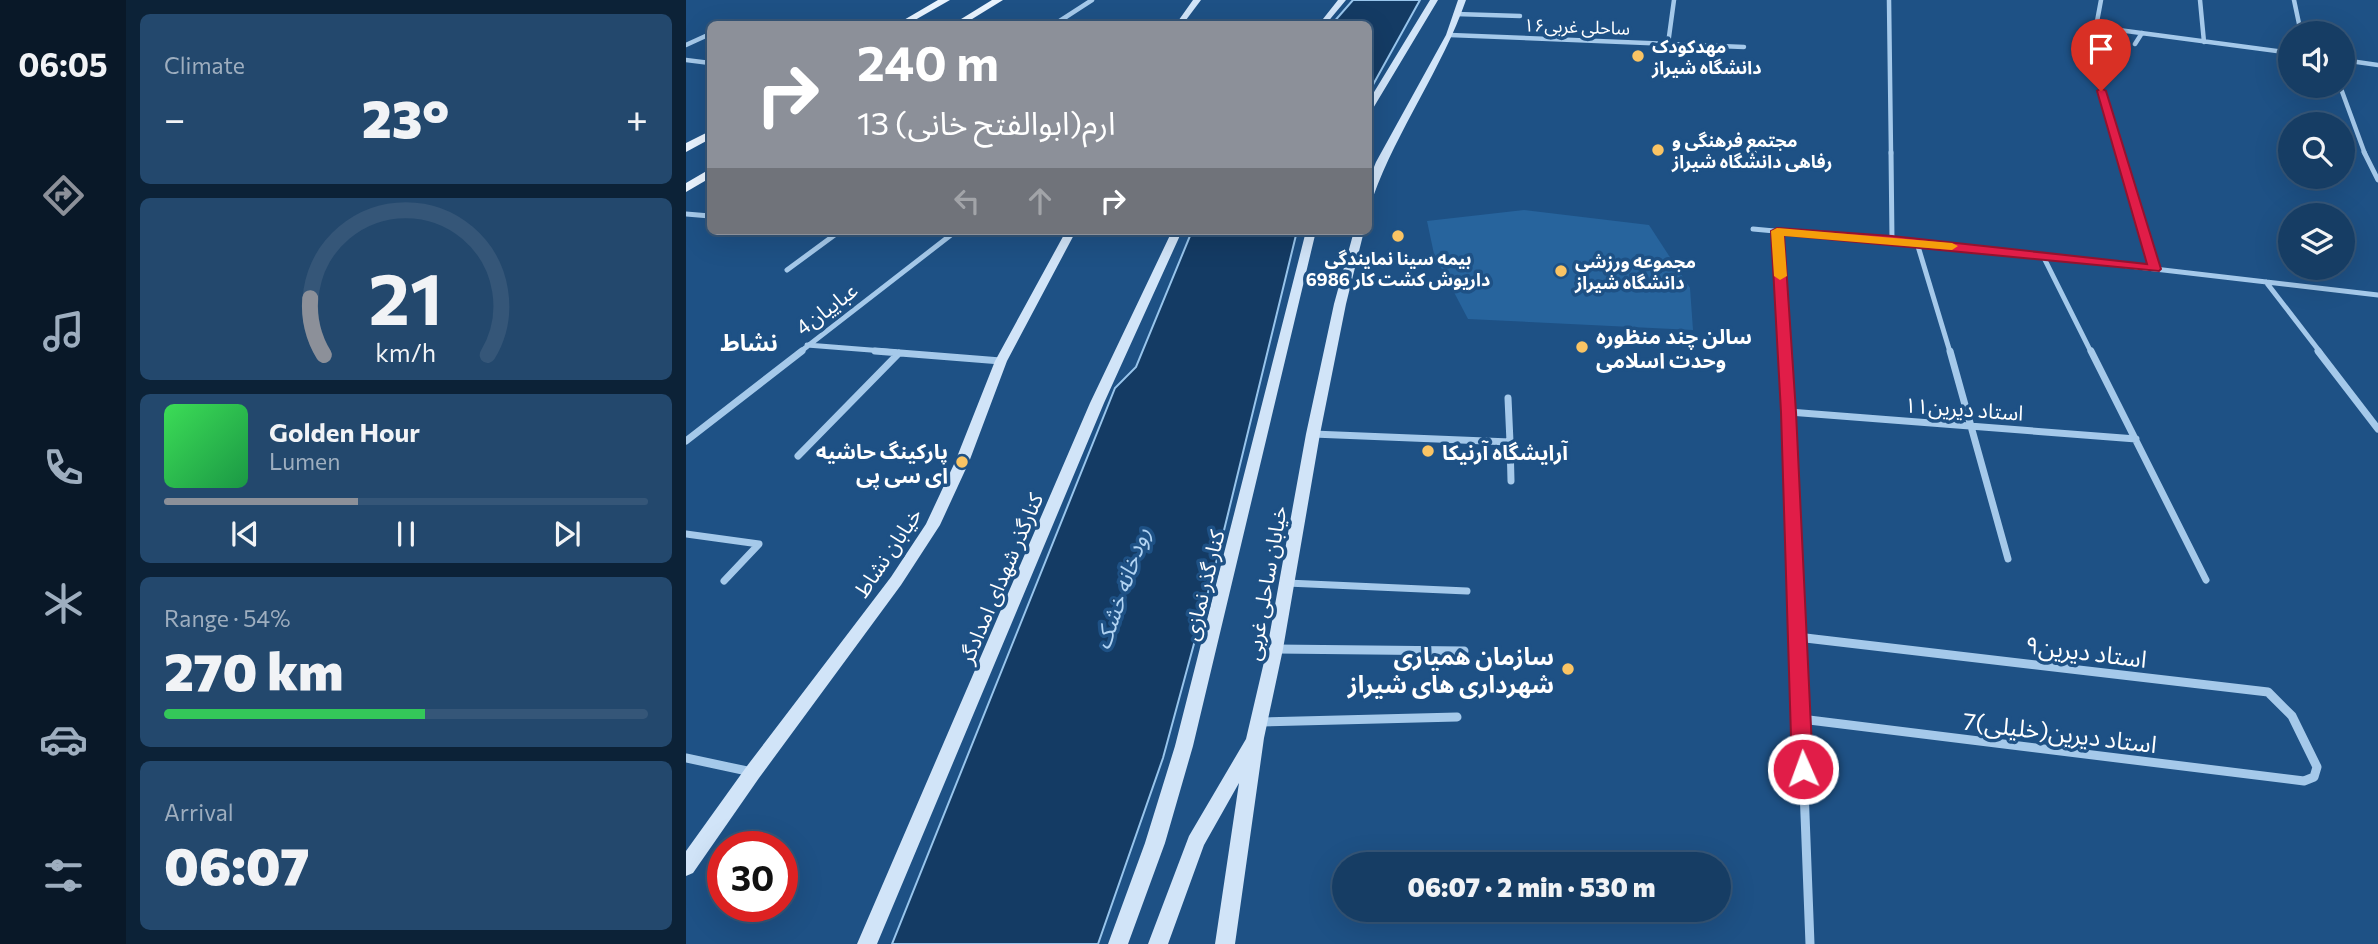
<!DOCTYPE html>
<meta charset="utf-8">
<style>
body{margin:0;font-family:Commissioner,"Noto Sans Arabic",sans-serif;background:#23486d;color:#f1f3f6;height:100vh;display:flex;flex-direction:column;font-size:26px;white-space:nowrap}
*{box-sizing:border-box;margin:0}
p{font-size:23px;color:#9eaebf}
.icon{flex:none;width:38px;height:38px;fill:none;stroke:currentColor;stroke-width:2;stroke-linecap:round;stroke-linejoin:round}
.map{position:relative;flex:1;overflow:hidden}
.panel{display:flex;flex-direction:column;gap:14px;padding:14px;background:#0c2237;width:560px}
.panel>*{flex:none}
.banner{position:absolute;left:21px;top:21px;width:665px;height:214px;border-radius:10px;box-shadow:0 7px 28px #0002,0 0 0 2px #355678;background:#8c9099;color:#fff;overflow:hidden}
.tools{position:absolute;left:1592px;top:21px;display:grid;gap:14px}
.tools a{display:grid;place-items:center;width:77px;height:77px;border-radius:50%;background:#163d64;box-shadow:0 7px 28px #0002,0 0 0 2px #355678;font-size:35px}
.speed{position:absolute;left:21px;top:831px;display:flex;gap:14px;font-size:35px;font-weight:700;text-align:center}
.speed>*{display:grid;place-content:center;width:91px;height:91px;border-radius:50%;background:#163d64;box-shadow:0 7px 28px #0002,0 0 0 2px #355678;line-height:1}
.speed .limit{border:10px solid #d22;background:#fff;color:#111}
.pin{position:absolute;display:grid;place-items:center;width:60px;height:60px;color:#fff;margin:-72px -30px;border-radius:50% 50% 50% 0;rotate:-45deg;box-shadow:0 0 7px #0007}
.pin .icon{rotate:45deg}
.me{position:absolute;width:77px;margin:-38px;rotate:358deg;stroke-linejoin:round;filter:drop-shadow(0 0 5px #0008)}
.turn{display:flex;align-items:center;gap:24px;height:147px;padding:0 35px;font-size:32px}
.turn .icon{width:91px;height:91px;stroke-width:2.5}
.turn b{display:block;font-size:49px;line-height:60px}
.lanes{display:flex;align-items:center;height:66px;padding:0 35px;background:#0003;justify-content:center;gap:35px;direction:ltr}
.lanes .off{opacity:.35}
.big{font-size:52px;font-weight:800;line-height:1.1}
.panel .tile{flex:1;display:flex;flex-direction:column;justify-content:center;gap:10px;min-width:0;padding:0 24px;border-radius:10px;background:#23486d}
.panel .dial{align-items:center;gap:0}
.dial svg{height:182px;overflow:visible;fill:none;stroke:#355678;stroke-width:7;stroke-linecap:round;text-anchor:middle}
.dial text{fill:#f1f3f6;stroke:none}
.song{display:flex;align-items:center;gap:21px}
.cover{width:84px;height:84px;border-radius:10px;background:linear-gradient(135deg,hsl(130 70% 55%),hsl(140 70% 35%))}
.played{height:7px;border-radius:4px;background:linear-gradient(90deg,#8c9099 40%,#355678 40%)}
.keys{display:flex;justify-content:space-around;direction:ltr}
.heat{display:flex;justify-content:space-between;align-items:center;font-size:38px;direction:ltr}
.charge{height:10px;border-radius:5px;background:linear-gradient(90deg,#34c759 54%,#355678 0)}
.trip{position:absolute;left:646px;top:852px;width:399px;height:70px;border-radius:35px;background:#163d64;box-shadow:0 7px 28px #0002,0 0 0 2px #355678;font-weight:800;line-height:70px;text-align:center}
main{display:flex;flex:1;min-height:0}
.menu{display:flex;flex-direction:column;width:126px;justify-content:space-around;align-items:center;background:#091828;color:#9eaebf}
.menu .icon{width:49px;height:49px}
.menu .selected{color:#8c9099}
.menu b{font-size:32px;color:#f1f3f6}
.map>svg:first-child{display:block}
.green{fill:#27649d}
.water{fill:#143b64;stroke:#98c5ec;stroke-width:2}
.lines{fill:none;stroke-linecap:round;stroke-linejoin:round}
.minor-far3{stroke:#a5c9ea;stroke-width:4.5}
.minor-far2{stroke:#a5c9ea;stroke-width:5}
.minor-far1{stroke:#a5c9ea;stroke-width:7}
.minor{stroke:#a5c9ea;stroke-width:9}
.secondary{fill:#d1e4f8;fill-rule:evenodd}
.primary{fill:#e9f3fe;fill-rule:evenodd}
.route{fill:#e11d48;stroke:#92132f;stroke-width:2}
.slow{fill:#f59e0b}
.poi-dot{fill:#fac464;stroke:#1e5185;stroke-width:2.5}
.labels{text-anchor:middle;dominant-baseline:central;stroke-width:7;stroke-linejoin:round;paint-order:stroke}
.far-street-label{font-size:18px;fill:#fff;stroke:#1e5185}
.far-poi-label{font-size:18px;font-weight:bold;fill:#fff;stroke:#1e5185;text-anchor:start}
.street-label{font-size:21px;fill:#fff;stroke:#1e5185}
.poi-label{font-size:21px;font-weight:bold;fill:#fff;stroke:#1e5185;text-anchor:start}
.neighbourhood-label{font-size:23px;font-weight:bold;fill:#fff;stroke:#1e5185}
.water-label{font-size:23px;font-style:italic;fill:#b1d3f2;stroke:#1e5185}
.near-street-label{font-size:24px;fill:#fff;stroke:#1e5185}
.near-poi-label{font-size:24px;font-weight:bold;fill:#fff;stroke:#1e5185;text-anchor:end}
</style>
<main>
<nav class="menu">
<b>06:05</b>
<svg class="icon selected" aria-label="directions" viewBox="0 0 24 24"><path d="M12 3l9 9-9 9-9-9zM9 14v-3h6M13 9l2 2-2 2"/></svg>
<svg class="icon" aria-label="music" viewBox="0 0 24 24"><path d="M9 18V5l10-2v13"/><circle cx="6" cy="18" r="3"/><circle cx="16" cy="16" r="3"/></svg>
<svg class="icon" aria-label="phone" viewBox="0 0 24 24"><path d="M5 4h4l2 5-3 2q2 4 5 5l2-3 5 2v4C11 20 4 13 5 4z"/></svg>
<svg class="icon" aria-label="climate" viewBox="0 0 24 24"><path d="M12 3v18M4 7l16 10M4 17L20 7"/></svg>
<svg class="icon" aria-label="car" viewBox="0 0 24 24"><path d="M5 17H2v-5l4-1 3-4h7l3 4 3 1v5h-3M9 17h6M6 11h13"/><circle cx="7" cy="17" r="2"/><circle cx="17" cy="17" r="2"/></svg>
<svg class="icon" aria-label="filters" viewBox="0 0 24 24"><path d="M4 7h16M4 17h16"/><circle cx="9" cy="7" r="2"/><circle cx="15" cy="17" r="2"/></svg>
</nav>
<section class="panel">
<div class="tile"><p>Climate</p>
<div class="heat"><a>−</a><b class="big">23°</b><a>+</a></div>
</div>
<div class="tile dial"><svg viewBox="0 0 100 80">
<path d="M14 69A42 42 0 1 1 86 69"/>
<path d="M14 69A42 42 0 0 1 8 44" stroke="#8c9099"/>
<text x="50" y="56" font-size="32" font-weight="700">21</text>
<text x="50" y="72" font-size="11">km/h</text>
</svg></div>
<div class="tile">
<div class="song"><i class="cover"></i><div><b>Golden Hour</b><p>Lumen</p></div></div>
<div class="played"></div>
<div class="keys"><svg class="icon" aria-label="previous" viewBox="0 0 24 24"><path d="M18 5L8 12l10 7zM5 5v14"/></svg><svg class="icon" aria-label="pause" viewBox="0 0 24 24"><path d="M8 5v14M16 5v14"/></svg><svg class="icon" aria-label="next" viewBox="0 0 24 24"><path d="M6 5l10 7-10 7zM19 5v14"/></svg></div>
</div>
<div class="tile"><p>Range · 54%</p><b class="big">270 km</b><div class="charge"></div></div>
<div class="tile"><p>Arrival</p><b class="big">06:07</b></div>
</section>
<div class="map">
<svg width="1692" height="944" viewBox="0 0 1692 944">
<rect width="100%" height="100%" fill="#1e5185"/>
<!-- green -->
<path class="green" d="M838,210L963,225L1004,288L1007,330L782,319L748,254L741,221Z"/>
<!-- water -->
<path class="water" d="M667,0H734L683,92L682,24H646Z
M506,231H611L531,559L477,758L412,944H206L429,388L450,367Z"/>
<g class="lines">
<!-- minor-far3 -->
<path class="minor-far3" d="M1203,0L1205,154
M1415,0L1410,27L1605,53
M1514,0L1518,42
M1608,0L1615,33
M770,14L834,16
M369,24L406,0
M764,35L1058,47
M982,44L988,0
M1449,44L1456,33
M0,45L24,34
M0,60L24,63
M1657,60L1692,65
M1408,66L1434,154
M1654,86L1679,154"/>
<!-- minor-far2 -->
<path class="minor-far2" d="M1205,152L1206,240
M1434,152L1469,269
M1678,152L1692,180
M0,214L24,216
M1067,229L1357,256L1692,295
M1091,231L1099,352
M1231,243L1264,352
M1357,256L1405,352
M101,270L154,231
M1580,282L1634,352
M121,345L210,352
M114,352L270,231"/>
<!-- minor-far1 -->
<path class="minor-far1" d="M189,351L315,361
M1099,351L1111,610
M1264,351L1322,559
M1405,351L1520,580
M1632,351L1692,429
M1103,412L1450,439
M627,434L824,442L822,398
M0,441L116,351
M824,442L825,481
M112,456L213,353
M0,534L73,544L38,581
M601,583L781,591"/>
<!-- minor -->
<path class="minor" d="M1111,608L1124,944
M1111,637L1582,692L1606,716L1631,767L1628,777L1618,781L1115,719
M590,649L778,651
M574,722L771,717
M0,758L66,772"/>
<!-- secondary -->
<path class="secondary" d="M507,0H515L497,24H490Z
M652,0H660L640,24H633Z
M744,0H752L686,110L682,113V102Z
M772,0H780C756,69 712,128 687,197L682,200V182L690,162L760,35Z
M380,231H390L321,361L283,462L254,525L215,585L73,778L7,873L0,876V851L61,766L205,577L240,524L269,462L309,361Z
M486,231H496L418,403L191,944H171L404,403Z
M620,231H630L507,746L479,843L442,944H422L459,843L489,746Z
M668,231H678L660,304L634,434L597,649L578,738L549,944H529L553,783L518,845L482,944H462L503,836L560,739L581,649L620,434L648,304Z"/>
<!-- primary -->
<path class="primary" d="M252,0H264L222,24H211Z
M306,0H317L278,24H267Z
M24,131V139L0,152V143Z
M24,169V178L0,192V183Z"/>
</g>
<!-- route -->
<path class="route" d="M1415,88L1420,91L1475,269L1473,271L1098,235L1110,412L1127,769L1124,775L1117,778L1109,775L1106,769L1095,412L1085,231L1091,228L1206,236L1461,264L1411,91Z"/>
<!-- slow -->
<path class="slow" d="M1091,228L1266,243L1272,246L1266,250L1098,236L1101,276L1094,280L1088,276L1085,231Z"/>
<!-- markers -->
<g class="poi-dot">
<circle cx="952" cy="56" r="7"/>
<circle cx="972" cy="150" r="7"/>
<circle cx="712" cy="236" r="7"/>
<circle cx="875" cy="271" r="7"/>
<circle cx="896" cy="347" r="7"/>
<circle cx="742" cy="451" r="7"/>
<circle cx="276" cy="462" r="7"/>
<circle cx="882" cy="669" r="7"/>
</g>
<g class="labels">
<!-- far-street labels -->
<g class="far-street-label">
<text transform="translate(891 26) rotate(2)">ساحلی غربی۱۶</text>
</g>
<!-- far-poi labels -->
<g class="far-poi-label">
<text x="966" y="46">مهدکودک<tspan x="966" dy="21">دانشگاه شیراز</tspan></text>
<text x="986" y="140">مجتمع فرهنگی و<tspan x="986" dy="21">رفاهی دانشگاه شیراز</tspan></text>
<text x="712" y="258" text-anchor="middle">بیمه سینا نمایندگی<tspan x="712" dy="21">6986 داریوش کشت کار</tspan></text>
<text x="889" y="261">مجموعه ورزشی<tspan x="889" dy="21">دانشگاه شیراز</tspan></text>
</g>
<!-- street labels -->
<g class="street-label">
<text transform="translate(140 308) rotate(-37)">عباییان4</text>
<text transform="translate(1278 408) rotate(4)">استاد دیرین۱۱</text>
<text transform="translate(201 552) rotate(-56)">خیابان نشاط</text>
<text transform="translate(314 578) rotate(-67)">کنارگذر شهدای امدادگر</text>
<text transform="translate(579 583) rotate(-80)">خیابان ساحلی غربی</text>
<text transform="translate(517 585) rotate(-76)">کنار گذر نمازی</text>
</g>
<!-- poi labels -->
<g class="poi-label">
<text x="910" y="335">سالن چند منظوره<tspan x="910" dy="24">وحدت اسلامی</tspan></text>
<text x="262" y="450" text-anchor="end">پارکینگ حاشیه<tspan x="262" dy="24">ای سی پی</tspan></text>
<text x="756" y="451">آرایشگاه آرنیکا</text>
</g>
<!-- neighbourhood labels -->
<g class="neighbourhood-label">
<text x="63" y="342">نشاط</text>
</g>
<!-- water labels -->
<g class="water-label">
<text transform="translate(435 588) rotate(-71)">رودخانه خشک</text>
</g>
<!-- near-street labels -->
<g class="near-street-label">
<text transform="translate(1400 651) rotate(7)">استاد دیرین۹</text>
<text transform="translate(1374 732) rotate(7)">7استاد دیرین(خلیلی)</text>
</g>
<!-- near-poi labels -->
<g class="near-poi-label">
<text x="868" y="655">سازمان همیاری<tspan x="868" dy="28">شهرداری های شیراز</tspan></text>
</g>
</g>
</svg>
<div class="tools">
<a><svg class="icon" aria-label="sound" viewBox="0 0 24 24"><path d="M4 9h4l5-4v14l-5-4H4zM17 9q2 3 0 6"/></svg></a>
<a><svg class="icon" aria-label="search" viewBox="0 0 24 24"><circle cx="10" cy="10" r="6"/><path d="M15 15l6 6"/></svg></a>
<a><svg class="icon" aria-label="layers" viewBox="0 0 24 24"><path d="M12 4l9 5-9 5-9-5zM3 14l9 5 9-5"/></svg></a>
</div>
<div class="speed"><div class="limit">30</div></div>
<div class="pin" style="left:1415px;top:91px;background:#d93025"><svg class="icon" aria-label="arrive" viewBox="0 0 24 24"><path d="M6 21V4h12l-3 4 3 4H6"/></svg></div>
<svg class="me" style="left:1117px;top:769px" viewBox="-20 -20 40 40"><circle r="17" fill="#e11d48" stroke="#fff" stroke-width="3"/><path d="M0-11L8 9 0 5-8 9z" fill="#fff"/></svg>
<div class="trip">06:07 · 2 min · 530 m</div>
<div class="banner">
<div class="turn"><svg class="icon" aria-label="right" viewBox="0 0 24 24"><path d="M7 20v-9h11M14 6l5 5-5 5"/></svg><div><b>240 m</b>13 ارم(ابوالفتح خانی)</div></div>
<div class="lanes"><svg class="icon off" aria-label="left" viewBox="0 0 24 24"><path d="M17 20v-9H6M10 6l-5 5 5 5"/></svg><svg class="icon off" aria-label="ahead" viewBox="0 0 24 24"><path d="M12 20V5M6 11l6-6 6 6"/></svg><svg class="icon" aria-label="right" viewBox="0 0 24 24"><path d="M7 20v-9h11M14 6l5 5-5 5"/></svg></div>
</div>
</div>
</main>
